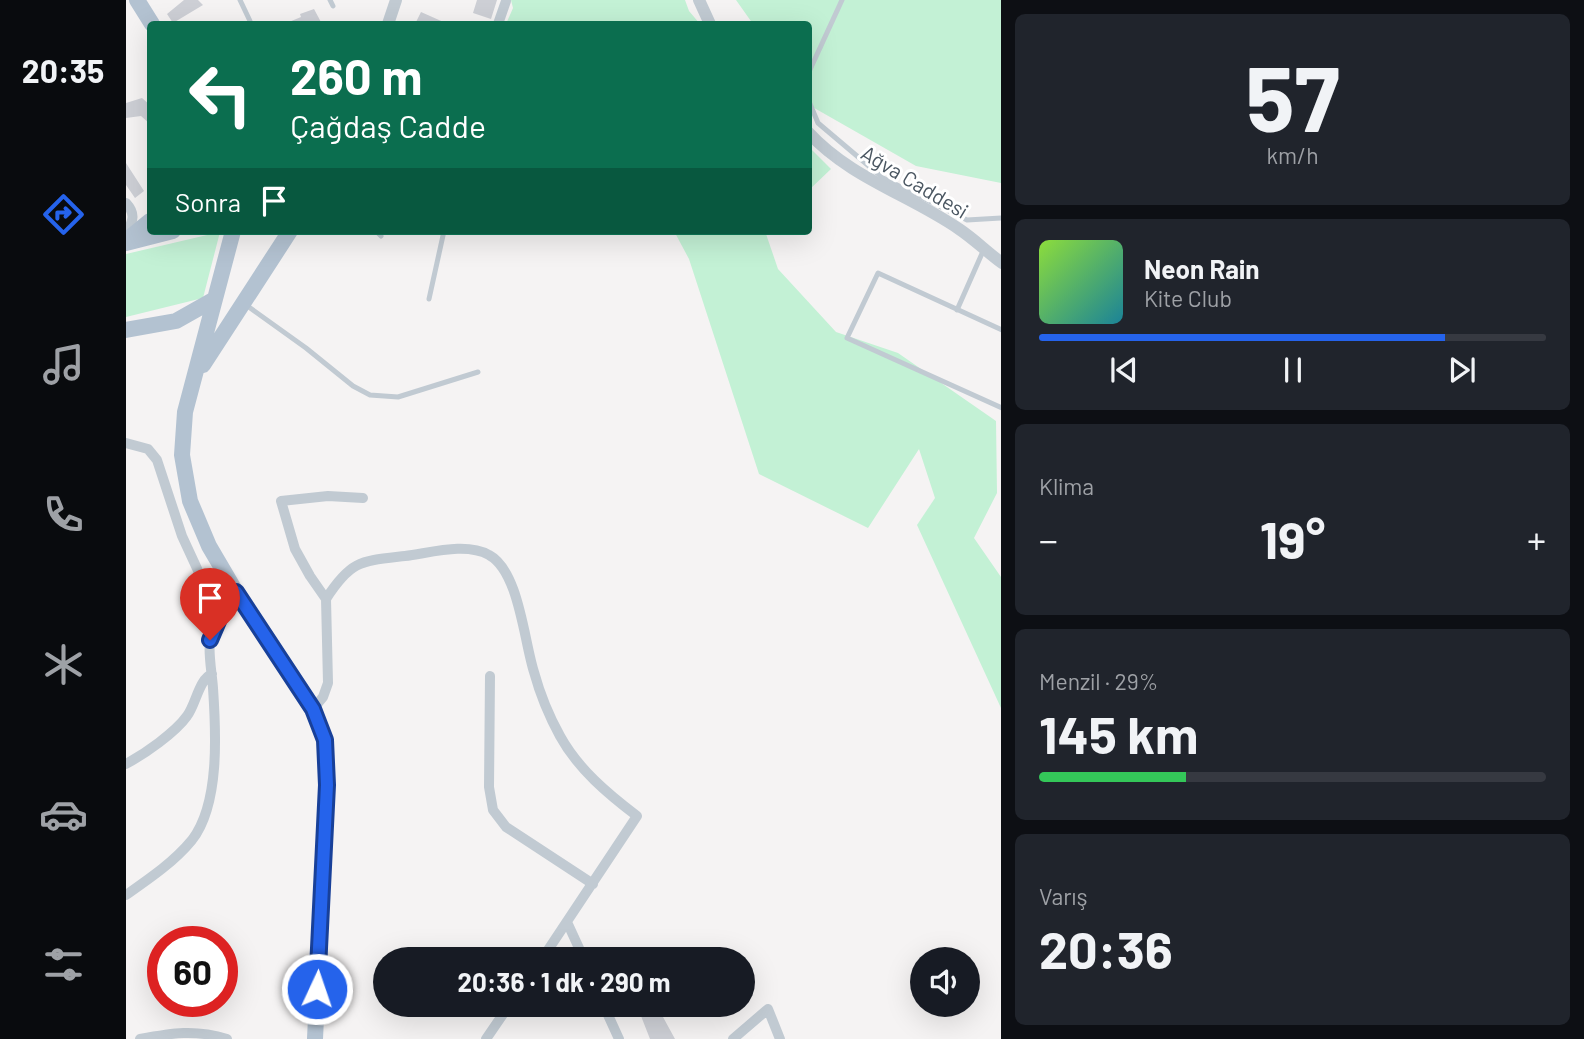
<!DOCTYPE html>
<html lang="tr">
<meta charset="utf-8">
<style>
body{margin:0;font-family:Barlow,sans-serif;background:#20242c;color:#f1f3f6;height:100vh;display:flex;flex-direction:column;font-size:26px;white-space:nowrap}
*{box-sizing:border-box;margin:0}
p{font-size:23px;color:#9ea1a6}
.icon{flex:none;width:38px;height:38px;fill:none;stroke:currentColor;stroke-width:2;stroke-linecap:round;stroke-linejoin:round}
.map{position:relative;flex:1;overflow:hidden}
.details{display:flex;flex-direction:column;gap:14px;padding:14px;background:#0d0f14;width:583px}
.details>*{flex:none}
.hud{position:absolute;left:21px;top:21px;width:665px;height:214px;border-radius:7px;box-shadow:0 7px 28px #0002;background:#0b6e4f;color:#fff;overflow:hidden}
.fabs{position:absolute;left:784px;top:947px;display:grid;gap:14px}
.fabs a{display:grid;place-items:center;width:70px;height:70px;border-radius:50%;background:#171b24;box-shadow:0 7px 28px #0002;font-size:35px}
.speed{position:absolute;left:21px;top:926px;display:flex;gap:14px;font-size:35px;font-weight:700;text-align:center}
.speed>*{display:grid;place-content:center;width:91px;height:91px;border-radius:50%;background:#171b24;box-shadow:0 7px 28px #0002;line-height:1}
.speed .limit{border:10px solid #d22;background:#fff;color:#111}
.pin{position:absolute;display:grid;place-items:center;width:60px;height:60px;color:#fff;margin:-72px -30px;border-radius:50% 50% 50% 0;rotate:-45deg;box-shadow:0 0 7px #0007}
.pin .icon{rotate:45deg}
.me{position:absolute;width:77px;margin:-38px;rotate:3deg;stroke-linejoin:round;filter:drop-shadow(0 0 5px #0008)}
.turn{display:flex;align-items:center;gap:24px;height:147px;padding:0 28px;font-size:32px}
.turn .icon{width:91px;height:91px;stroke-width:2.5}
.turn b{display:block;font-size:49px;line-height:60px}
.then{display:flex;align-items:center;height:66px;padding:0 28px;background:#0003;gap:14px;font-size:26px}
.big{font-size:52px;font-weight:700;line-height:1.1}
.details .tile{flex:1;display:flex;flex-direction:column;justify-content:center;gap:10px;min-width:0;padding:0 24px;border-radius:10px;background:#20242c}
.details .dial{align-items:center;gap:0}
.dial b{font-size:91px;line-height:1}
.song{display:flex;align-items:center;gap:21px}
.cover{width:84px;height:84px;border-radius:10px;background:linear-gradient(135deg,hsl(90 70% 55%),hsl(190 70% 35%))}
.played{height:7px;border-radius:4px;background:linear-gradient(90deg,#2563eb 80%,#363941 80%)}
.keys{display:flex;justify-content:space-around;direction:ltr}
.heat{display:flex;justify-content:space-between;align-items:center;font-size:38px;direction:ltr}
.charge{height:10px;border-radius:5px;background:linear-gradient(90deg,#34c759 29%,#363941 0)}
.trip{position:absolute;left:247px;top:947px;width:382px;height:70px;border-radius:35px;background:#171b24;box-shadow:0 7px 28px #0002;font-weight:700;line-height:70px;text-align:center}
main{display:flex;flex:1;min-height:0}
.menu{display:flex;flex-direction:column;width:126px;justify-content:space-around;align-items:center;background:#090b0e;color:#9ea1a6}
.menu .icon{width:49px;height:49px}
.menu .active{color:#2563eb}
.menu b{font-size:32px;color:#f1f3f6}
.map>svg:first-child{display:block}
.green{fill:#c3f1d5}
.building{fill:#cdcfd5}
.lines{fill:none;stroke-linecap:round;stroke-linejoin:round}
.service{stroke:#c1cad2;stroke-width:5}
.minor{stroke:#c1cad2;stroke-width:10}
.tertiary{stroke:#c1cad2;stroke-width:12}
.primary{stroke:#b3c2d1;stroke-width:16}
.route-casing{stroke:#184099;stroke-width:18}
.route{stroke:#2563eb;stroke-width:12}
.labels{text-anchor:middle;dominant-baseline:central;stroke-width:6;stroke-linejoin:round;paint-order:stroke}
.street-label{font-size:21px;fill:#4a5661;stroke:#fff}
</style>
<main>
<nav class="menu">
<b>20:35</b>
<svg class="icon active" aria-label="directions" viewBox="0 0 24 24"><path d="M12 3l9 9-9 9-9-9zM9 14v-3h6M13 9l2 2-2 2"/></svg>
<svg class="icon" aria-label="music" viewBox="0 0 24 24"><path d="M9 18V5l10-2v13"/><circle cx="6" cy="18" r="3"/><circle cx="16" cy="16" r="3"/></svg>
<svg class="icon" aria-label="phone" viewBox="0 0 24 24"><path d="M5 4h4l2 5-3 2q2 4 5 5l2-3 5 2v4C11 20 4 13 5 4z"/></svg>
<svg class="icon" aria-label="climate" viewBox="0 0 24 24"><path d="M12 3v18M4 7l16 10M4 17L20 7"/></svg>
<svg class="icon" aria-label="car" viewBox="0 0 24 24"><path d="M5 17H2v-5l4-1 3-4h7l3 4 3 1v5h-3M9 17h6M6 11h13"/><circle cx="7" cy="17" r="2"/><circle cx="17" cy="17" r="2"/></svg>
<svg class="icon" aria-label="filters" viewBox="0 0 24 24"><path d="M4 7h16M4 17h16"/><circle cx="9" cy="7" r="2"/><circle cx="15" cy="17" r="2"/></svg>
</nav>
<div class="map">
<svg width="876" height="1039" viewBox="0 0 876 1039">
<rect width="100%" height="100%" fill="#f5f3f3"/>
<!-- green -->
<path class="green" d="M385,0H559L563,11L574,24H380L387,8Z
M610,0H875V183L790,166L683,105L682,24H627Z
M683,147L705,169L683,190Z
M548,231H639L652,269L710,332L772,353L870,421L871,493L848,538L875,577V708L791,525L809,498L793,449L742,528L633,474L563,259Z
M94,232L77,298L0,317V254Z"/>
<!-- building -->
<path class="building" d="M58,0H72L77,5L47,23L41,14Z
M351,0H371L365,19L347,13Z
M188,9L196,24H158L175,17L174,14Z
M295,12L322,24H289Z
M16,98L24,105V124L15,116L0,118V103Z
M0,163L18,191L9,198L0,185Z
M531,1006L549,1039H524L515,1016Z"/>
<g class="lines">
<!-- service -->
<path class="service" d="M114,0L124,21
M204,0L207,6
M682,74L716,0
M682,99L692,123L757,178L841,220L876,218
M250,231L255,236
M303,299L318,231
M120,305L180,348L227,386L244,395L272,397L352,372
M831,310L858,249
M876,330L752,273L721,338L876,408"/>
<!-- minor -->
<path class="minor" d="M372,24L380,1
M0,203C11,215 6,222 0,235
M0,443L22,449L31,460L56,536L74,575L84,607L93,619
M200,599C225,560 235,561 279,556C304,553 340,542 363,555C393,571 398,641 408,672C414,694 423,716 434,736C452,769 482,794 511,816L416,959
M364,676L363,787L367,810L380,827L467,884
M187,709L197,697L202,683L200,599L184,576L169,549L155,501L202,496L237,498
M0,764C18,754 49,733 61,716C70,704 73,679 86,674
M0,895C23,879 48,862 66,840C94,804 90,732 87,688C86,673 82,654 84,640C87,623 101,606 110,592
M441,922L458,959
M477,1004L493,1039
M14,1039C46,1033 69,1029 101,1039
M360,1039L384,1004
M607,1039L642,1009L654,1039"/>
<!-- tertiary -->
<path class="tertiary" d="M573,0L584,24
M262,24L270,0
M682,132C724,178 784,195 833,229C848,239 861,252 876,263"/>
<!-- primary -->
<path class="primary" d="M11,0L26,24
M107,231L59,412L56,455L64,501L83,546L110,592L187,709L199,740L201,785L189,1039
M2,239L24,221
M0,243L47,231
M0,330L50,321L89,299
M77,365L164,231"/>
</g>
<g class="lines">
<!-- route casing -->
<g class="route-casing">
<path id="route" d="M84,640L93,619L110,592L187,709L199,740L201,785L191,989"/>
</g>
<!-- route -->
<use href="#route" class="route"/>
</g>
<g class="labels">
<!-- street labels -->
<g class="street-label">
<text transform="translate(789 181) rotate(31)">Ağva Caddesi</text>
</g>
</g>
</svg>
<div class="fabs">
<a><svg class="icon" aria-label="sound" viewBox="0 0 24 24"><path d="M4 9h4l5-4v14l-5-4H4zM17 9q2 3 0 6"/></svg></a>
</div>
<div class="speed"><div class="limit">60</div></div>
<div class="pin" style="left:84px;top:640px;background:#d93025"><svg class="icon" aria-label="arrive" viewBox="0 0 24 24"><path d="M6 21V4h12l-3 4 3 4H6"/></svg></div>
<svg class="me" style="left:191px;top:989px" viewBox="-20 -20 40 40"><circle r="17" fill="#2563eb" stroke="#fff" stroke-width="3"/><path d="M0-11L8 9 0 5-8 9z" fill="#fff"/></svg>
<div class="trip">20:36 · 1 dk · 290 m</div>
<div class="hud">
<div class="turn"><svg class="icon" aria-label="left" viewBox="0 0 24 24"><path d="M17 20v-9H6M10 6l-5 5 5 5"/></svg><div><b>260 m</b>Çağdaş Cadde</div></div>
<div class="then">Sonra<svg class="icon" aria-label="arrive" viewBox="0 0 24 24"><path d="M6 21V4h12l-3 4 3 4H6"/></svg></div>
</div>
</div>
<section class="details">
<div class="tile dial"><b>57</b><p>km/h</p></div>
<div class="tile">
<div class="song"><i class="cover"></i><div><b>Neon Rain</b><p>Kite Club</p></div></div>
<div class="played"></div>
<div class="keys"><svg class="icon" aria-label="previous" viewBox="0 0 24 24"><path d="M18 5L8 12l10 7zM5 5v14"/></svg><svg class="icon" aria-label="pause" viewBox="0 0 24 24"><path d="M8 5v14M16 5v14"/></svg><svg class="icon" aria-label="next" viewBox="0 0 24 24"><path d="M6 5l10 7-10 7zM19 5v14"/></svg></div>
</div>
<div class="tile"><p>Klima</p>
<div class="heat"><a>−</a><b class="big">19°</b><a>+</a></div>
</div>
<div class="tile"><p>Menzil · 29%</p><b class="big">145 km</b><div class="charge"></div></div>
<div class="tile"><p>Varış</p><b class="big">20:36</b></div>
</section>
</main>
